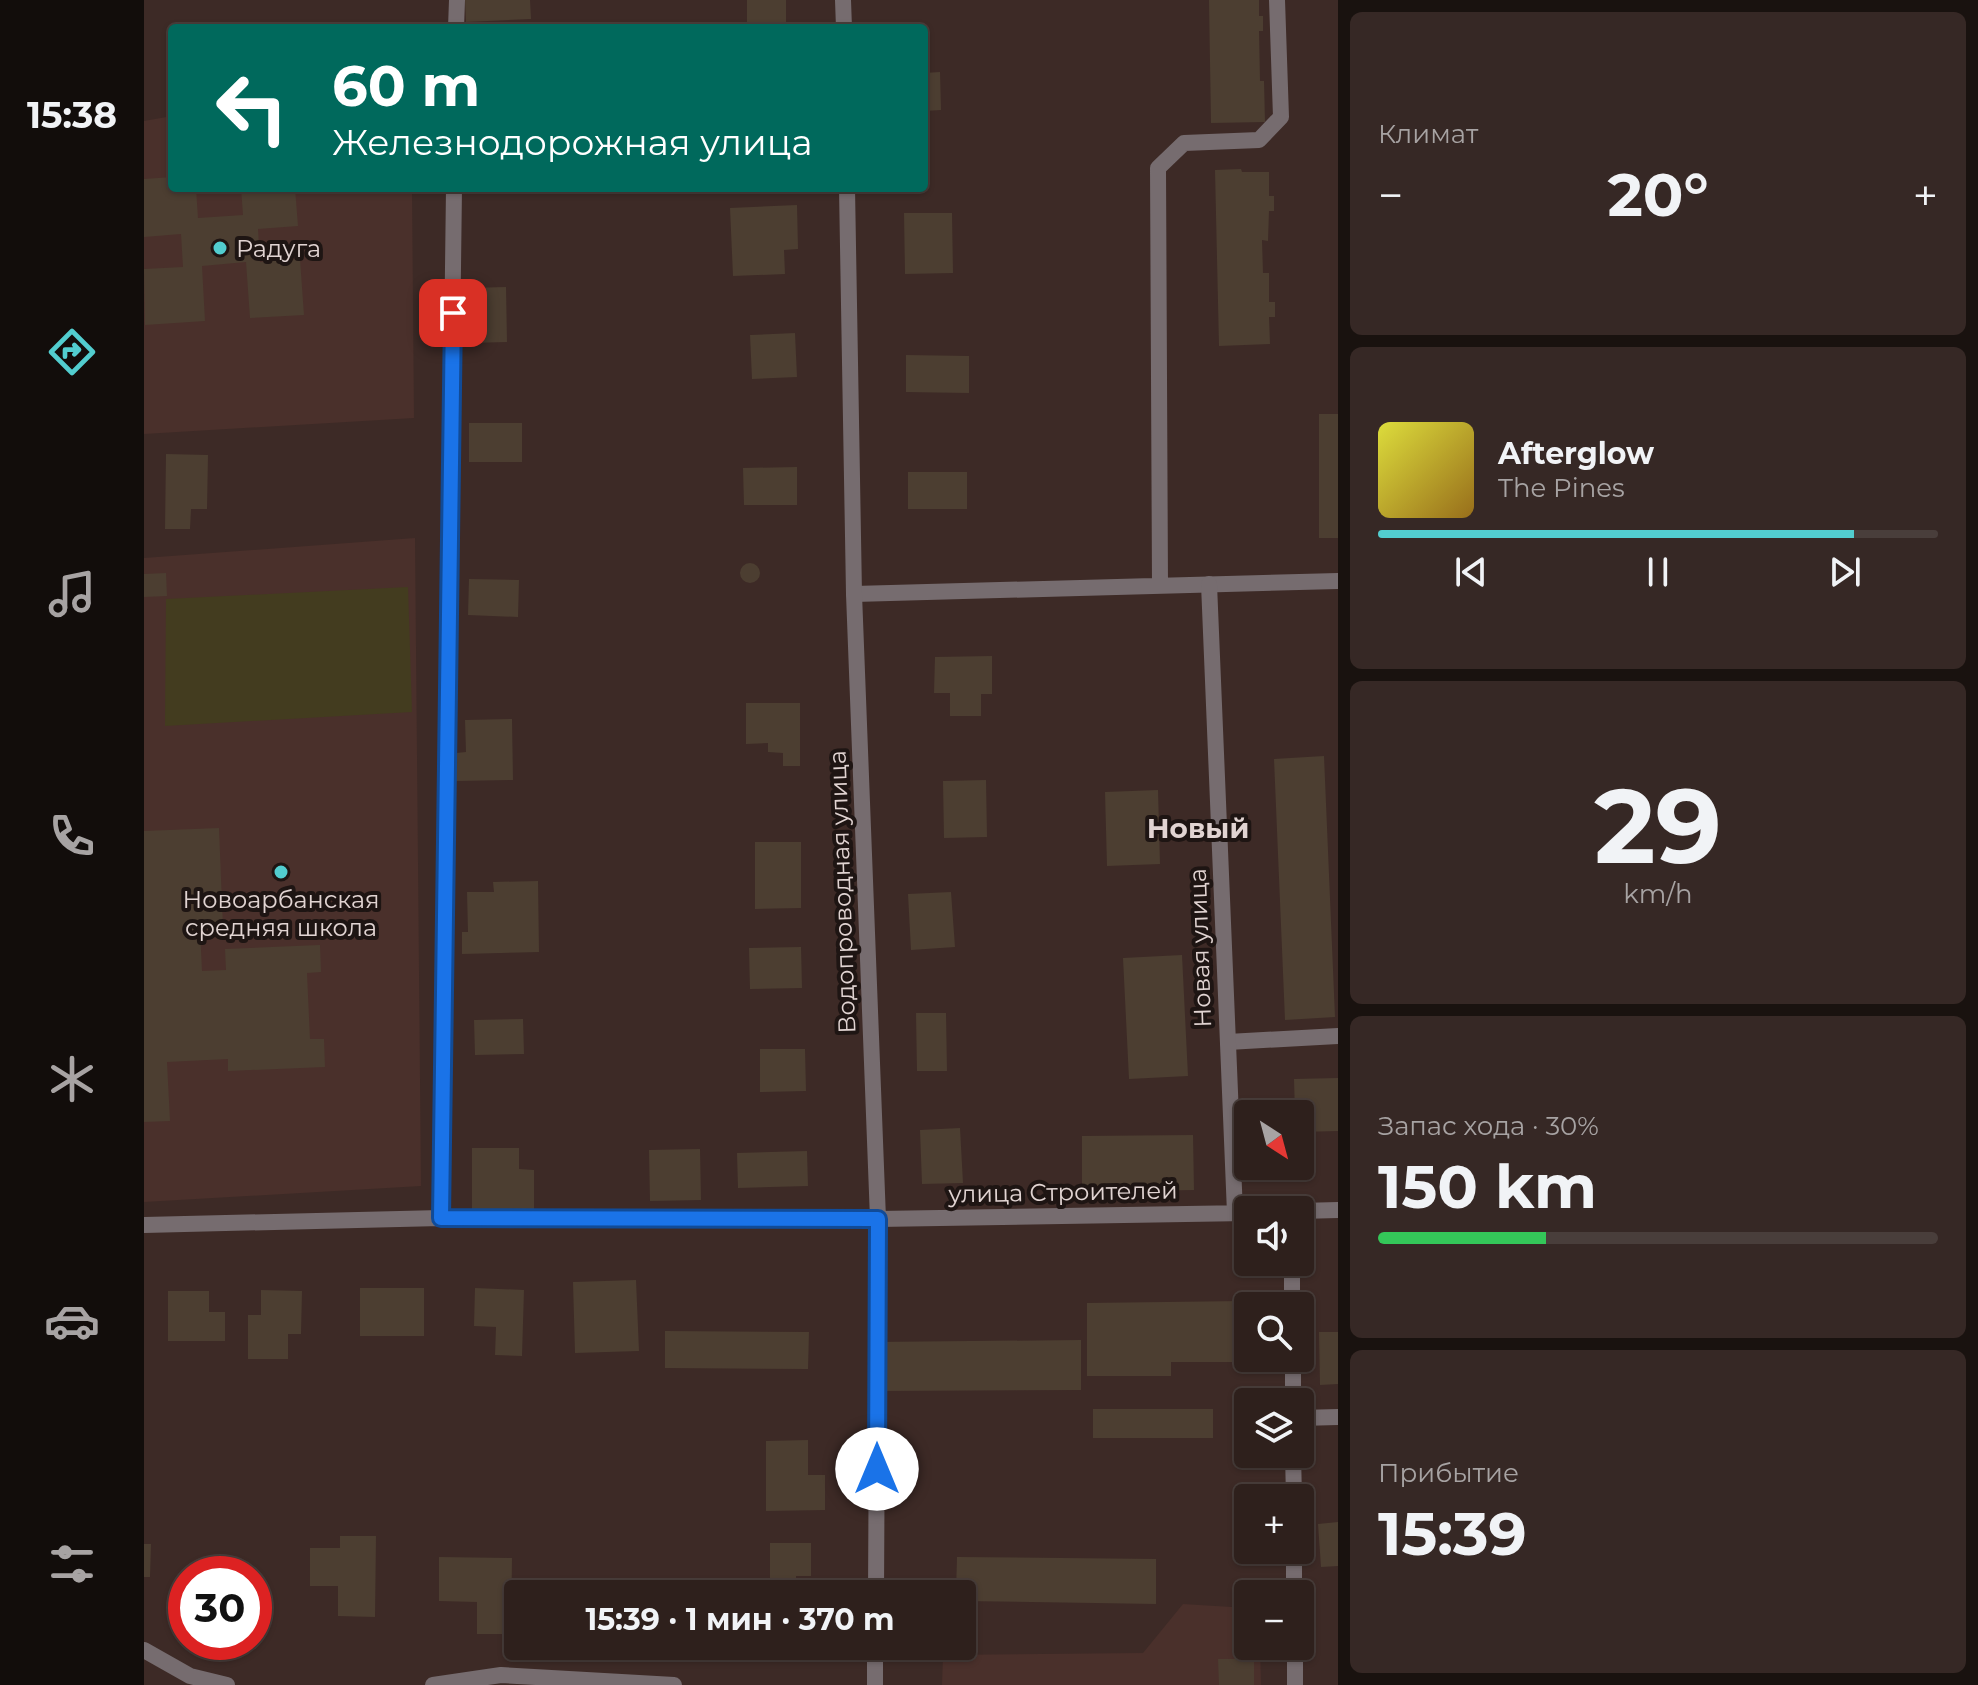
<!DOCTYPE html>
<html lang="ru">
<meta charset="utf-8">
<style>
body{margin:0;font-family:Montserrat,sans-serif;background:#362825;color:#f1f3f6;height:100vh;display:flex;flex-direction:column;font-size:30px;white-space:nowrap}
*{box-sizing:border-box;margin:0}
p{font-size:26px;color:#a7a3a3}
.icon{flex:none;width:44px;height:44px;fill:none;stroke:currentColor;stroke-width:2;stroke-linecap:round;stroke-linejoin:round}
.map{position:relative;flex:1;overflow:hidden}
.sheet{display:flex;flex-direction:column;gap:12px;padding:12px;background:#19120f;width:640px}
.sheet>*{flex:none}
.top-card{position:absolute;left:24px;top:24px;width:760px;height:168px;border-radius:8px;box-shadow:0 2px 6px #0004,0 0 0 2px #493e3b;background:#00695c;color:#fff;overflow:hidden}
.needle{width:52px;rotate:144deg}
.controls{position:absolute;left:1090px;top:1100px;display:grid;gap:16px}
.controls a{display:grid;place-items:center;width:80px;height:80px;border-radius:8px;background:#2e201c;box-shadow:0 2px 6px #0004,0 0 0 2px #493e3b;font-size:40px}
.speed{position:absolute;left:24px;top:1556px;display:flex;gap:16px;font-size:40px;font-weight:700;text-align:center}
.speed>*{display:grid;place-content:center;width:104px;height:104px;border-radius:50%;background:#2e201c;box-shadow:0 2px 6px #0004,0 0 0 2px #493e3b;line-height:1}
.speed .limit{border:12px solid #d22;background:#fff;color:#111}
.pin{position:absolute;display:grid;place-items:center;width:68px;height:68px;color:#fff;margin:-34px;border-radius:16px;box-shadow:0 4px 12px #0006}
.me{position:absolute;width:88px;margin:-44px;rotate:0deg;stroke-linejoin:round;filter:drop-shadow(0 0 6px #0008)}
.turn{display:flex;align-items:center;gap:28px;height:168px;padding:0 32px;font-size:36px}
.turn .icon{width:104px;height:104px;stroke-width:2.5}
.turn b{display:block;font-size:56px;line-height:68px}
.big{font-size:60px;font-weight:700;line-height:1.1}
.sheet .widget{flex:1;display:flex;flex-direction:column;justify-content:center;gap:12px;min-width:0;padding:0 28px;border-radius:12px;background:#362825}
.sheet .dial{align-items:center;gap:0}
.dial b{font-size:104px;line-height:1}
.song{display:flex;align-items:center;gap:24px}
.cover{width:96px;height:96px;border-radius:12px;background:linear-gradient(135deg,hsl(60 70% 55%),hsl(40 70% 35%))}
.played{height:8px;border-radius:4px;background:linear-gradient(90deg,#52cdcf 85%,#493e3b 85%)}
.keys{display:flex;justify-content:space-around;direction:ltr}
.heat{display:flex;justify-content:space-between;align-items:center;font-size:44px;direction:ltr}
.charge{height:12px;border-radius:6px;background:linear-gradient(90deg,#34c759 30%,#493e3b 0)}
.trip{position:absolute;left:360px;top:1580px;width:472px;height:80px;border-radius:8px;background:#2e201c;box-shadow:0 2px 6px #0004,0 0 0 2px #493e3b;font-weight:700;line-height:80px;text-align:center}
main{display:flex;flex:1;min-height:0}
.dock{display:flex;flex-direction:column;width:144px;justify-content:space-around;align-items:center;background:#120d0b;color:#a7a3a3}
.dock .icon{width:56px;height:56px}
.dock .active{color:#52cdcf}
.dock b{font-size:36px;color:#f1f3f6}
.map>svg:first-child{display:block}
.built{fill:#4a302b}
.green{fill:#433c1f}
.building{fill:#4c3e31}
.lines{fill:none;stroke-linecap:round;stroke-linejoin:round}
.service{stroke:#766c6f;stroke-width:16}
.minor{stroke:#766c6f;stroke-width:16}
.route-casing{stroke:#114b97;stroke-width:20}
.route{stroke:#1a73e8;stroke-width:14}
.poi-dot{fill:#52cdcf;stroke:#1e1513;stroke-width:3}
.labels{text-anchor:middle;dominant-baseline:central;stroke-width:8;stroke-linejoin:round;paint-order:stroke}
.poi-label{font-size:24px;fill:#e1d4d2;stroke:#1e1513;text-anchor:start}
.street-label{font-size:24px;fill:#e1d4d2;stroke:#1e1513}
.quarter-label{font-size:28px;font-weight:bold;fill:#e1d4d2;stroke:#1e1513}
</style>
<main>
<nav class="dock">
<b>15:38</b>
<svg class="icon active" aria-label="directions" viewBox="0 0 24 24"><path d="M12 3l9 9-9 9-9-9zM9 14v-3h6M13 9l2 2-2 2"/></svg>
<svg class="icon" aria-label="music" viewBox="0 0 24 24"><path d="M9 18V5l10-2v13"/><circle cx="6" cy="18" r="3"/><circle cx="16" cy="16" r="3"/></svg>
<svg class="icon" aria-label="phone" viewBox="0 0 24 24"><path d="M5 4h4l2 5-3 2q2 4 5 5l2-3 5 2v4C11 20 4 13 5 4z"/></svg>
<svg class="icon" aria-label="climate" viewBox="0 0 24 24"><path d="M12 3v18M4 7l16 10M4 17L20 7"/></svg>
<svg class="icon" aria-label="car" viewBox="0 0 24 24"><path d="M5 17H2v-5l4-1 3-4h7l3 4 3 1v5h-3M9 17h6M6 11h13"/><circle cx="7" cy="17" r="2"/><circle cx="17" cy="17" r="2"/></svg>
<svg class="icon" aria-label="filters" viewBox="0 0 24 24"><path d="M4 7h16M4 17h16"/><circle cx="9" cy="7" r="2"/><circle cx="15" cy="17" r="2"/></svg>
</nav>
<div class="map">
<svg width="1194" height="1685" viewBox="0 0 1194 1685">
<rect width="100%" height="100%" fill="#3d2a26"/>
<!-- built -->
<path class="built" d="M28,116V188H268L270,418L0,434V121Z
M271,538L277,1186L0,1202V558Z
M1039,1604L1104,1608V1646H1116L1117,1685H798L799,1655L999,1653Z"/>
<!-- green -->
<path class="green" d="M264,587L268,712L21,726L22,599Z"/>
<!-- building -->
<path class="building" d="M321,0H386L387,19L322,22Z
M603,0H642V28H603Z
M1065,0H1115V16H1119V31H1115L1116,81H1120L1121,122L1067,123Z
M796,72L797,110L780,111V73Z
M1097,169L1098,172H1125V196H1130V211H1125L1124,241L1118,240L1119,273H1125V302H1131V317H1125L1126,344L1075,346L1071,170Z
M28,177V188H52L54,218L99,215L97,188H151L154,226L114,229L116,262L156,259L160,315L106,318L102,262L58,266L61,321L1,325L0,269L39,267L37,234L0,237V179Z
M653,205L654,249L640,250L641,274L589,276L586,208Z
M760,213H808L809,273L761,274Z
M362,287L363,342L325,343L323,288Z
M651,333L653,377L608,379L606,335Z
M762,355L825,356V393L762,392Z
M1175,414H1194V538H1175Z
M325,423H378V462H325Z
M22,454L64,455L63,509H47L46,529H21Z
M653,467V505H600L599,468Z
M764,472H823V509H764Z
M596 573a10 10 0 1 1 20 0a10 10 0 1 1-20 0Z
M22,573L23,596L0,597V574Z
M325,579L375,580L374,617L324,615Z
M848,656V694H837V716H806V693H790L791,657Z
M602,703H656V766H639V753L624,752V743L602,744Z
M368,719L369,780L312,781V753L322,752L321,720Z
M1180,756L1191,1017L1141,1020L1130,759Z
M842,780L843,837L800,838L799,781Z
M1014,790L1016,864L963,866L961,792Z
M75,828L79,928L56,929L58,971L82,970L81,949L176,945L177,972L163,973L166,1039H180L181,1067L84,1071V1059L23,1062L26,1121L0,1122V831Z
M611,842H657V908L611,909Z
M394,881L395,952L318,954V932H324L323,892H350L349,882Z
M807,892L811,947L767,950L764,894Z
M657,947L658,988L606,989L605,948Z
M1038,955L1044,1076L985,1079L979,958Z
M772,1013H802L803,1071H773Z
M379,1019L380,1054L331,1055L330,1020Z
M616,1049H661L662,1091L616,1092Z
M1194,1078V1131L1156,1132V1114H1151L1150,1079Z
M816,1128L819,1183L778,1184L776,1130Z
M1049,1135L1050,1190L938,1192V1136Z
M328,1148H375V1169L390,1170V1211L328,1212Z
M556,1149L557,1200L506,1201L505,1150Z
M663,1151L664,1186L594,1188L593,1153Z
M492,1280L495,1351L431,1353L429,1282Z
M216,1288H280V1336H216Z
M331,1288L380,1290L378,1356L351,1355L352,1327L330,1326Z
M117,1290L158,1291L157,1334H144V1359H104V1315H117Z
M24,1291H65V1312H81V1341H24Z
M1099,1301L1100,1362H1027V1376H943V1303Z
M521,1331L665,1332L664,1369L521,1368Z
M1175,1332H1194V1384L1176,1385Z
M937,1340V1390L731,1391L730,1342Z
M949,1409H1069V1438H949Z
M664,1440V1475H681V1510L622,1511V1441Z
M1194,1522V1566L1177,1567L1174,1524Z
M196,1536H232L231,1617L194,1616V1586H166V1548H196Z
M626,1543H667V1576H652V1594H626Z
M0,1544H7L6,1577H0Z
M295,1557L368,1558L367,1634H333V1602L295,1601Z
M813,1557L1012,1559V1604L818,1601V1594H812Z
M475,1579L476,1594H423V1581Z
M1074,1659H1110V1685H1075Z"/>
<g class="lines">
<!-- service -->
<path class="service" d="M1016,585L1014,168L1040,143L1115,140L1137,117L1133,0
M710,594L1194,581
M1084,1042L1194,1036
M1156,1418L1194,1417"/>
<!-- minor -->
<path class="minor" d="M699,0L700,28
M312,28L313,0
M703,188L710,594L734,1219L732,1594
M1065,584L1091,1213
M1156,1211L1194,1210
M297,1218L310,188
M0,1225L297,1218L734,1219L1104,1213
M1148,1262V1306
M1149,1358V1402
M1149,1454L1150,1498
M1150,1550V1594
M1151,1646V1685
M0,1650L46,1676L83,1685
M289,1685L357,1675L530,1685
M731,1685V1646"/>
</g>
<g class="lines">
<!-- route casing -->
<g class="route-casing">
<path id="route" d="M309,313L297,1218L734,1219L733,1469"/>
</g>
<!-- route -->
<use href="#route" class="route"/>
</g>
<!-- markers -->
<g class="poi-dot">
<circle cx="76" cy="248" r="8"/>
<circle cx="137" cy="872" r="8"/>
</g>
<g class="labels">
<!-- poi labels -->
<g class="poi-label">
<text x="92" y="248">Радуга</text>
<text x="137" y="899" text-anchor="middle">Новоарбанская<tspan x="137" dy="28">средняя школа</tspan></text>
</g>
<!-- street labels -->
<g class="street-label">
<text transform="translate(698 892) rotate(-92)">Водопроводная улица</text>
<text transform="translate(1056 948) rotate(-92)">Новая улица</text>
<text transform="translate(919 1192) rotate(-1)">улица Строителей</text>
</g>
<!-- quarter labels -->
<g class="quarter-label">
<text x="1054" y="828">Новый</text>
</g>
</g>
</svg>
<div class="controls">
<a><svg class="needle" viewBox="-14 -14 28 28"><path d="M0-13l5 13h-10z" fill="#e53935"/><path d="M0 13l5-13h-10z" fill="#a7a3a3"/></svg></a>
<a><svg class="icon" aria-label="sound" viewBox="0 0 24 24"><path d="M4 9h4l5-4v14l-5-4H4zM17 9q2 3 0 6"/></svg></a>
<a><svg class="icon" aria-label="search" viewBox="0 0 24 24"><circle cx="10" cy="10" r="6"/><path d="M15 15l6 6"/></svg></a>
<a><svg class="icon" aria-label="layers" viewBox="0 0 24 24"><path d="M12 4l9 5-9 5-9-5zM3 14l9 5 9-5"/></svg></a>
<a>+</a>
<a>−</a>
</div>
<div class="speed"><div class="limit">30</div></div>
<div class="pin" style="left:309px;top:313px;background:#d93025"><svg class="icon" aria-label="arrive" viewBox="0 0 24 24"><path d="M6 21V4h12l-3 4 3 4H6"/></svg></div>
<svg class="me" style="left:733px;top:1469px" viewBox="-20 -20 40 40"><circle r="19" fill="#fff"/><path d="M0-13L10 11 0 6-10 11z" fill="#1a73e8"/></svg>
<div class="trip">15:39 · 1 мин · 370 m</div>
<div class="top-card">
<div class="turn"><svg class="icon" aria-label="left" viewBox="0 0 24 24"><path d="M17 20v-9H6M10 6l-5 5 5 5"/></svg><div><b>60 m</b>Железнодорожная улица</div></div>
</div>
</div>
<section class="sheet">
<div class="widget"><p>Климат</p>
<div class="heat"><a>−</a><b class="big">20°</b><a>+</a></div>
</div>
<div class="widget">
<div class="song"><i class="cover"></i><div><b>Afterglow</b><p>The Pines</p></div></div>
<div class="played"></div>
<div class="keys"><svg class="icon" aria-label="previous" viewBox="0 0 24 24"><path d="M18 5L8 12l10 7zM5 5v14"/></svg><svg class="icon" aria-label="pause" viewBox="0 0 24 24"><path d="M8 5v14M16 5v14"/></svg><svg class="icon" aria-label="next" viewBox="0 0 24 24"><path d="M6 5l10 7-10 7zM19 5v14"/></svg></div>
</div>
<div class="widget dial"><b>29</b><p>km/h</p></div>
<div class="widget"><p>Запас хода · 30%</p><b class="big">150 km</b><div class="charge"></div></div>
<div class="widget"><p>Прибытие</p><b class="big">15:39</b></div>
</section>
</main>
